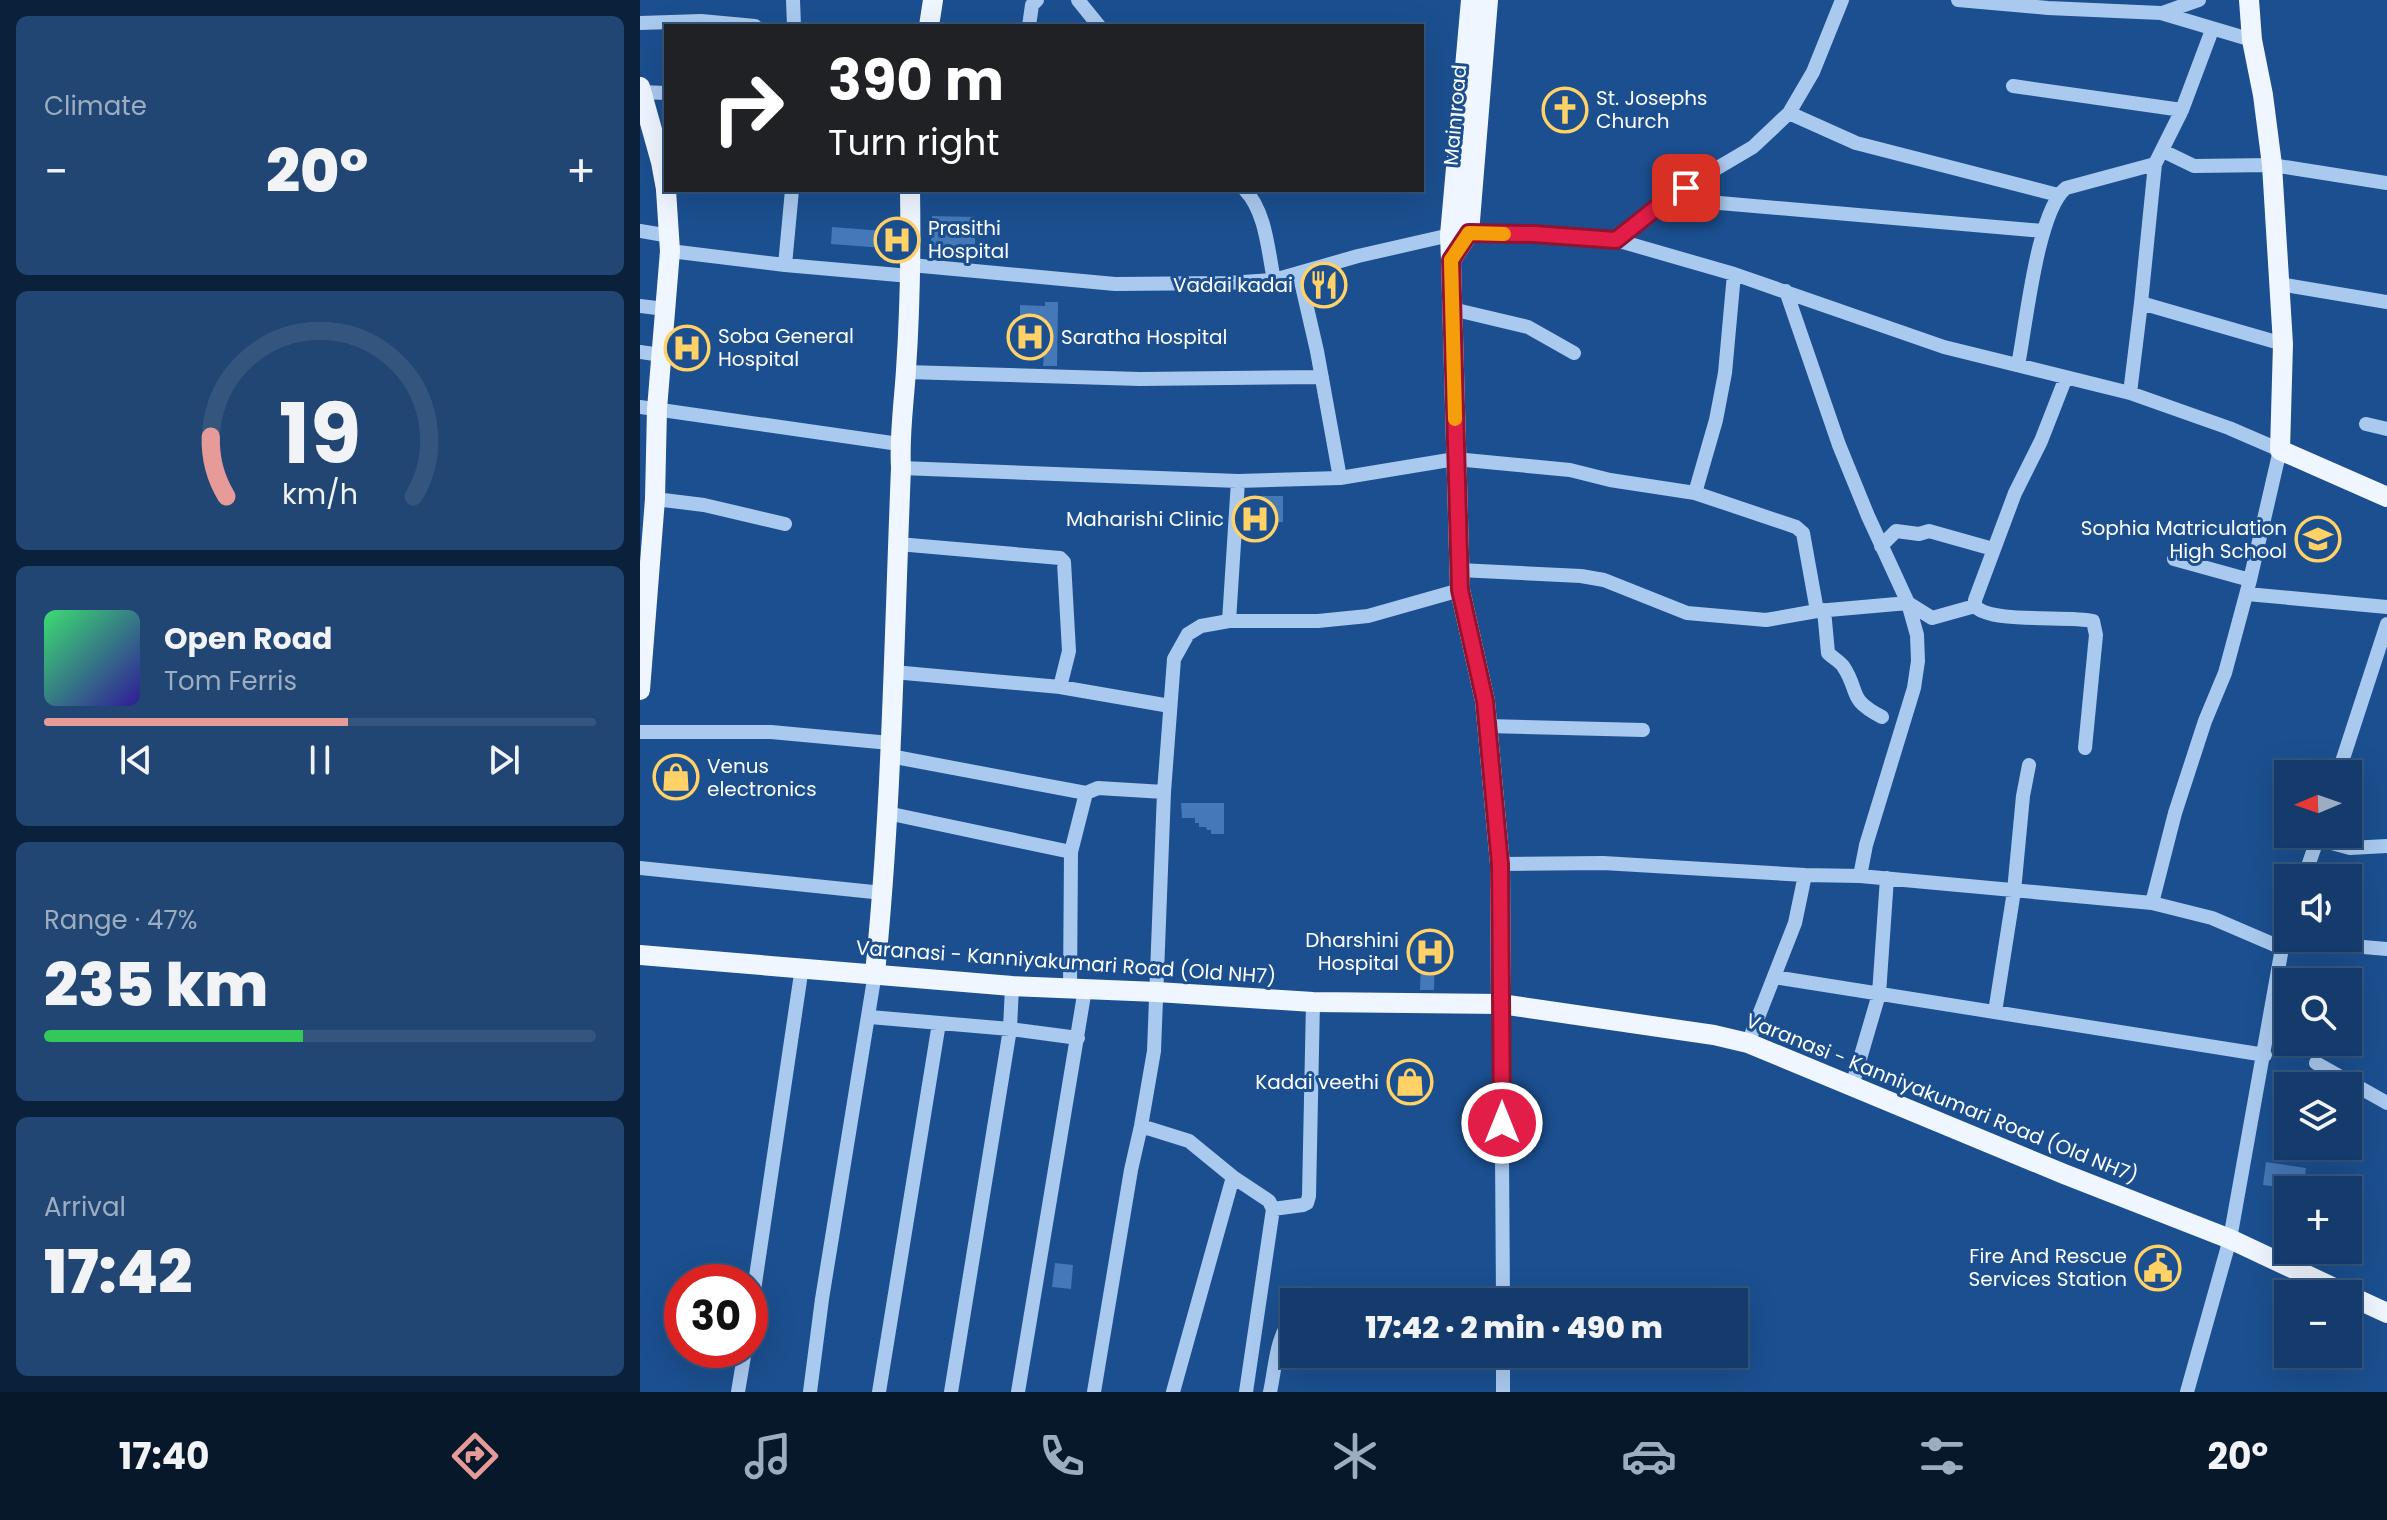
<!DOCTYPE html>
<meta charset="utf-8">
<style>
body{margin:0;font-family:Poppins,sans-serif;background:#214673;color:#f1f3f6;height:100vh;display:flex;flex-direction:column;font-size:30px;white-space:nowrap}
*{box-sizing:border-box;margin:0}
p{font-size:26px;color:#9dadc1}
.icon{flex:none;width:44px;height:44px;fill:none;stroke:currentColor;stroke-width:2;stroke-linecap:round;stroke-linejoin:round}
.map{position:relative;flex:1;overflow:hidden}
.panel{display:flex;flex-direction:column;gap:16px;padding:16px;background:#0b203b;width:640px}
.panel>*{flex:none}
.banner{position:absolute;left:24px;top:24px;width:760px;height:168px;border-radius:0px;box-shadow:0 8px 32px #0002,0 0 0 2px #33557e;background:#202124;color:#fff;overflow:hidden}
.needle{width:52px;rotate:268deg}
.buttons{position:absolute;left:1634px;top:760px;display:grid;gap:16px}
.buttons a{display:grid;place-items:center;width:88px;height:88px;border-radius:0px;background:#143b6b;box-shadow:0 8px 32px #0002,0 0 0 2px #33557e;font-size:40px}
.speed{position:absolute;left:24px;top:1264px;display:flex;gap:16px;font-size:40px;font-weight:700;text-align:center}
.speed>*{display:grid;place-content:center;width:104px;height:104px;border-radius:50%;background:#143b6b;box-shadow:0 8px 32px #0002,0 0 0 2px #33557e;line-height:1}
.speed .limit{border:12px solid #d22;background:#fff;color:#111}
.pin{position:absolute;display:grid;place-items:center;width:68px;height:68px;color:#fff;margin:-34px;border-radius:16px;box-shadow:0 4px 12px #0006}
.me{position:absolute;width:88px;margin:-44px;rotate:0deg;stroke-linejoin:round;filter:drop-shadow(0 0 6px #0008)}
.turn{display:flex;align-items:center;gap:28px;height:168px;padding:0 32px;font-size:36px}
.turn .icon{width:104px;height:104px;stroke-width:2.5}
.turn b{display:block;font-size:56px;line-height:68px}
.big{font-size:60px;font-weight:800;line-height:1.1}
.panel .tile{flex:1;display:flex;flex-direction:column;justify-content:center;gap:12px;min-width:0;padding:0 28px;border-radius:12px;background:#214673}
.panel .dial{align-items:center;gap:0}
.dial svg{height:208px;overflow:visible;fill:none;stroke:#33557e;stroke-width:7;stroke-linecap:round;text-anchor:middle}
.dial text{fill:#f1f3f6;stroke:none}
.song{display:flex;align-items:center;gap:24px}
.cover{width:96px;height:96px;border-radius:12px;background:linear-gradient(135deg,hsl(140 70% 55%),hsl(250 70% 35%))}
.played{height:8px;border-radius:4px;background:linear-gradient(90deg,#e69b98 55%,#33557e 55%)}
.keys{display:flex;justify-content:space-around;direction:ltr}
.heat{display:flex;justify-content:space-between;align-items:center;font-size:44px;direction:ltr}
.charge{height:12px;border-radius:6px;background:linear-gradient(90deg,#34c759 47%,#33557e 0)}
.trip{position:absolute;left:640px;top:1288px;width:468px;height:80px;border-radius:0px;background:#143b6b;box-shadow:0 8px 32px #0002,0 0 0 2px #33557e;font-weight:800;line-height:80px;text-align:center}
.menu{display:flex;height:128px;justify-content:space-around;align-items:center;background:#08182b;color:#9dadc1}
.menu .icon{width:56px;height:56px}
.menu .on{color:#e69b98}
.menu b{font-size:36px;color:#f1f3f6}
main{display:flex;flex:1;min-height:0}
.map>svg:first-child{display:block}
.building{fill:#4478b7}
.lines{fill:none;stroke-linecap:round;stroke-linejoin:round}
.minor{stroke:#a9c9ee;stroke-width:14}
.major{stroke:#f0f6ff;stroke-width:20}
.route-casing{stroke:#92132f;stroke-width:20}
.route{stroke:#e11d48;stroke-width:14}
.slow{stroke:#f59e0b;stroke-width:14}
.labels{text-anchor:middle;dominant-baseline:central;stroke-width:6;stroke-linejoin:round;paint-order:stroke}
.poi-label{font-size:20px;fill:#fff;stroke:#1b4f8f;text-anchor:end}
.street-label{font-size:20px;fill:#fff;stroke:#1b4f8f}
</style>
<main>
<section class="panel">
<div class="tile"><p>Climate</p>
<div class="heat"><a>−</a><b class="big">20°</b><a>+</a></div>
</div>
<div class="tile dial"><svg viewBox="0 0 100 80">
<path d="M14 69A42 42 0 1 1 86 69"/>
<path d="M14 69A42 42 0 0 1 8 46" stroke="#e69b98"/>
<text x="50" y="56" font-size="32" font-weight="700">19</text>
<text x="50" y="72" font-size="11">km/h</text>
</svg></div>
<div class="tile">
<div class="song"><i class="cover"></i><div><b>Open Road</b><p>Tom Ferris</p></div></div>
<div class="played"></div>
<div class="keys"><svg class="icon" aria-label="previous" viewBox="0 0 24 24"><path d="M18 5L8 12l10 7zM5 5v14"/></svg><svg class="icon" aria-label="pause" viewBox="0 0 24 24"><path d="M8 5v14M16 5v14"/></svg><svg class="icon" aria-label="next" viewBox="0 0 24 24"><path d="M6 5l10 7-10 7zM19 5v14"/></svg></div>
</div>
<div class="tile"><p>Range · 47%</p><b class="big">235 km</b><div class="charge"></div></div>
<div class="tile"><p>Arrival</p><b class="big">17:42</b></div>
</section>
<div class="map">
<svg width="1747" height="1392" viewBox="0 0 1747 1392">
<rect width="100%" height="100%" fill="#1b4f8f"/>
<!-- building -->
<path class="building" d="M292,216L335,217V247L291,246Z
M192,227L257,232V249L191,244Z
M405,302H418L417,366H403L404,354L380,353V305L405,306Z
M36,339L59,340L58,361L35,360Z
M612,496H643V522L613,523Z
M541,803H584V834H571V830H567L566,827H559V823H555V818H542Z
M778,949L795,950L794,990H780L781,961H777Z
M1626,1162L1666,1168L1663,1190L1623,1185Z
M415,1263L433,1265L431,1289L412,1287Z"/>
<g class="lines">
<!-- minor -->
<path class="minor" d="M153,0L154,26
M438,0L459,26
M1318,0L1408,8L1521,13L1612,40
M1522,13L1559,0
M0,23L61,21L115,26
M389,26L392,5L397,0
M1373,86L1542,110
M1,92L26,93
M1149,113L1216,143L1418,195
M1523,151L1554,166L1632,165L1747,183
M1046,188L1059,198L1068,202L1403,231
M605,190C626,212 628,251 634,280
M0,231L30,236
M976,240L1035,193L1113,147L1149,113L1173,72L1202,0
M30,251L145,265L270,276
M145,265L152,190
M271,265L475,284L588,283L634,280L718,256L810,235L894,234L976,240L1094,274L1304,347L1490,393L1589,428L1640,450L1610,580L1585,673L1565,721L1535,813L1512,903
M659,273L677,351L700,478
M1639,284L1747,302
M1146,291L1199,445L1228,516L1268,603L1277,635L1278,661L1274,688L1226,845L1220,876
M1501,303L1643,344
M0,306L25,309
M812,309L888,327L934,353
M0,352L21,355
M1378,365C1386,326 1397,211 1426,188L1515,164L1542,110L1572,30
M266,372L500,379L682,377
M1426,377L1401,441L1375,493L1335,600V606C1350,624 1429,615 1453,621L1456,635L1445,748
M1490,393L1501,303L1515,164
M0,407L259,444
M1726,424L1747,429
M261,468L598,481L700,478L815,459L930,470L970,480L1055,493L1076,420L1085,373L1094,274
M1055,493L1156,527L1163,533L1177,611
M15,499L64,505L145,524
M258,544L420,558L424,562L429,651L420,687
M1241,546L1256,531L1279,534L1289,531L1353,549
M1534,559L1610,580
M819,570L941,576L964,580L1047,613L1126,620L1177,611L1268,603L1292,618L1335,606
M1607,594L1747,607
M1184,610L1188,653C1193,658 1199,661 1203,666C1221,693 1206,698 1242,717
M589,621H678L728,616L820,590
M253,672L420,687L530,706
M847,726L1003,730
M0,732H131L250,743
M250,756L446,793
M1698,774L1747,624
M247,813L431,852
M1677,839L1710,848L1747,846
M860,864L963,863L1165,875L1220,876L1512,903L1572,918L1642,948
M0,868L243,893
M1664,878L1679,834
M1673,938L1700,945L1747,949
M1134,977L1625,1055
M430,988L431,852L446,793L458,788L524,792
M861,1004L863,1302
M1355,1012L1374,891L1383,796L1389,765
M230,1017L370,1029L438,1038
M1108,1043L1155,923L1165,875
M1676,1063L1747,1103
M1212,1086L1239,994L1247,878
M501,1126L549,1141L593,1177L629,1201L633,1209L606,1392
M633,1209L663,1205L667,1203L669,1196L673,1002
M110,1317L162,967
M98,1392L105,1350
M170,1392L182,1299L235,973
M239,1392L299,1023
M311,1392L370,1029L372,986
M378,1392L445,989
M454,1392L491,1170L501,1126L514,1051L524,792L534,659L548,634L561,626L589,621L598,481
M533,1392L593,1177
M630,1392C635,1371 636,1332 654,1318
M863,1392V1354
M1547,1392L1590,1239L1642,948L1648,927"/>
<!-- major -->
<path class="major" d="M848,0L829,233L811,260L820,590L845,701L860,864L861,1004
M1609,0L1612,40L1623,95L1632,165L1643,344L1640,450L1747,497
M289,26L293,0
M0,87L21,162L26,189
M811,260L810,235L831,0
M0,690L15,499L17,409L30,251L26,190
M0,955L372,986L517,992L673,1002L861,1004L1074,1035L1108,1043L1424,1174L1590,1239L1707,1294
M235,973C252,806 254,637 261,468C259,435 264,403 266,370C270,310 271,250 270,190
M1708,1295L1747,1313"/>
</g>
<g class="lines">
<!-- route casing -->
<g class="route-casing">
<path id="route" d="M862,1123L860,864L845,701L820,590L811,260L829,233L894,234L976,240L1035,193L1046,188"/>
</g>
<!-- route -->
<use href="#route" class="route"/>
<!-- slow -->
<path class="slow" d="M815,419L811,260L829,233L864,234"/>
</g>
<!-- icons -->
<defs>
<g id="church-ring" transform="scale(2.3)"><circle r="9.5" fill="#1b4f8f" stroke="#ffd166" stroke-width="1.5"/><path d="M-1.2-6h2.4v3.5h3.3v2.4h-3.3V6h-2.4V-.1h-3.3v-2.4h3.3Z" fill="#ffd166"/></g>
<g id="hospital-ring" transform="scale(2.3)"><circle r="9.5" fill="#1b4f8f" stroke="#ffd166" stroke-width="1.5"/><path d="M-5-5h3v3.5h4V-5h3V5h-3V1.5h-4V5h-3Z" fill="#ffd166"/></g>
<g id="restaurant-ring" transform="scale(2.3)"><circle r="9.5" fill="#1b4f8f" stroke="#ffd166" stroke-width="1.5"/><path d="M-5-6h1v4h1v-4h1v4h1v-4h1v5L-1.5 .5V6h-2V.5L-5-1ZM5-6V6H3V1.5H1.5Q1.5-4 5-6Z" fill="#ffd166"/></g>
<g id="school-ring" transform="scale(2.3)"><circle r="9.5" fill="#1b4f8f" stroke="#ffd166" stroke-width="1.5"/><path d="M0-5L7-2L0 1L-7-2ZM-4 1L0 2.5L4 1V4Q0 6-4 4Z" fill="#ffd166"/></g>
<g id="shop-ring" transform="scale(2.3)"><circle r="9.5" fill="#1b4f8f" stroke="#ffd166" stroke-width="1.5"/><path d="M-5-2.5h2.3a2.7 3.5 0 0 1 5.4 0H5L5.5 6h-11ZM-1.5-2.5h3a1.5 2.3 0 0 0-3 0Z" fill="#ffd166"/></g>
<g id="civic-ring" transform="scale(2.3)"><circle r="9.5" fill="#1b4f8f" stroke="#ffd166" stroke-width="1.5"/><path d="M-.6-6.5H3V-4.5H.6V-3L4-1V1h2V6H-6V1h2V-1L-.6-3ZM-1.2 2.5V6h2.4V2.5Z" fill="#ffd166"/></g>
</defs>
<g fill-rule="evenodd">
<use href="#church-ring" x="925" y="110"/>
<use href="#hospital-ring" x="257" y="240"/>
<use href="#restaurant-ring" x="684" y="285"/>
<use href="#hospital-ring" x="390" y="337"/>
<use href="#hospital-ring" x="47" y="348"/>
<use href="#hospital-ring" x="615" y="519"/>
<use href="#school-ring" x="1678" y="539"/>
<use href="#shop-ring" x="36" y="777"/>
<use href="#hospital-ring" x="790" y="952"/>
<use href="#shop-ring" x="770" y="1082"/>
<use href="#civic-ring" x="1518" y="1268"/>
</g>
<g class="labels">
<!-- poi labels -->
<g class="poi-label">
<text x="956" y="98" text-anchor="start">St. Josephs<tspan x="956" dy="23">Church</tspan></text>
<text x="288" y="228" text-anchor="start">Prasithi<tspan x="288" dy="23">Hospital</tspan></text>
<text x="653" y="285">Vadai kadai</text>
<text x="78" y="336" text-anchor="start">Soba General<tspan x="78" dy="23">Hospital</tspan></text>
<text x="421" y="337" text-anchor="start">Saratha Hospital</text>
<text x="584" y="519">Maharishi Clinic</text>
<text x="1647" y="528">Sophia Matriculation<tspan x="1647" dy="23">High School</tspan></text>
<text x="67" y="766" text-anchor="start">Venus<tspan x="67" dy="23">electronics</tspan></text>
<text x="759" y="940">Dharshini<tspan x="759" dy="23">Hospital</tspan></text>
<text x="739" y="1082">Kadai veethi</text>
<text x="1487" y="1256">Fire And Rescue<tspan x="1487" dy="23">Services Station</tspan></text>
</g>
<!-- street labels -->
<g class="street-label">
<text transform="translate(815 115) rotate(-85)">Main road</text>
<text transform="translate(426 962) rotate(4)">Varanasi - Kanniyakumari Road (Old NH7)</text>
<text transform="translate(1302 1098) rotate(22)">Varanasi - Kanniyakumari Road (Old NH7)</text>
</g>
</g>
</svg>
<div class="buttons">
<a><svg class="needle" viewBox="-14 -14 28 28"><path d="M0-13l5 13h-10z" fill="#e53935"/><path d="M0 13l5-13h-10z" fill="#9dadc1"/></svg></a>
<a><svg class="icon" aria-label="sound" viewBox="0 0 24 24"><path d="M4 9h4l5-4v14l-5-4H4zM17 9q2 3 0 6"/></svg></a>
<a><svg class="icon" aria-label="search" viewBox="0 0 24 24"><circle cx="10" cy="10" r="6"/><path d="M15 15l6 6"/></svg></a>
<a><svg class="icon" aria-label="layers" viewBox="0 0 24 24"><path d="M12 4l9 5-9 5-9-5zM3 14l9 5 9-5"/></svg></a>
<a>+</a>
<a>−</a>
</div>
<div class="speed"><div class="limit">30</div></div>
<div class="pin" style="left:1046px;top:188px;background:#d93025"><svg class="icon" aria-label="arrive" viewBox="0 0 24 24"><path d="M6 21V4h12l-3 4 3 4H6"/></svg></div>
<svg class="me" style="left:862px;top:1123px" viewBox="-20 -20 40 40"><circle r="17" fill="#e11d48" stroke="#fff" stroke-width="3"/><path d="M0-11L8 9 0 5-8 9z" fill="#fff"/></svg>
<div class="trip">17:42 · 2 min · 490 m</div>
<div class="banner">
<div class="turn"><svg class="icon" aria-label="right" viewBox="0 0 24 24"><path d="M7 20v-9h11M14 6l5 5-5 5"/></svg><div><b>390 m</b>Turn right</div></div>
</div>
</div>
</main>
<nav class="menu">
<b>17:40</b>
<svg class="icon on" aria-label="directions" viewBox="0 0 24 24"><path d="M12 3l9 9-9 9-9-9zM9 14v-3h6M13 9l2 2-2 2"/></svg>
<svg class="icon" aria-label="music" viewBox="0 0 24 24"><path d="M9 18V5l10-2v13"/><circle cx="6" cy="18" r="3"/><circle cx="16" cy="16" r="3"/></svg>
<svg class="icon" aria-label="phone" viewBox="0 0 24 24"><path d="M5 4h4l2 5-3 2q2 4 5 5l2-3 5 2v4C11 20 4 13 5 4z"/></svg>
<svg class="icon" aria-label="climate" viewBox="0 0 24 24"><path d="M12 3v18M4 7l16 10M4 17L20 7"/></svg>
<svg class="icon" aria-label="car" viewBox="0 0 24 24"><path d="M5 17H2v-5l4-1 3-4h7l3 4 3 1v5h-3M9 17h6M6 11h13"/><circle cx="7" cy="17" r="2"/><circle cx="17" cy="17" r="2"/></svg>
<svg class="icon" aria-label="filters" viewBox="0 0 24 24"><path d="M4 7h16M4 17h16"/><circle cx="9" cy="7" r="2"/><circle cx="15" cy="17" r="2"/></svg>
<b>20°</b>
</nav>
